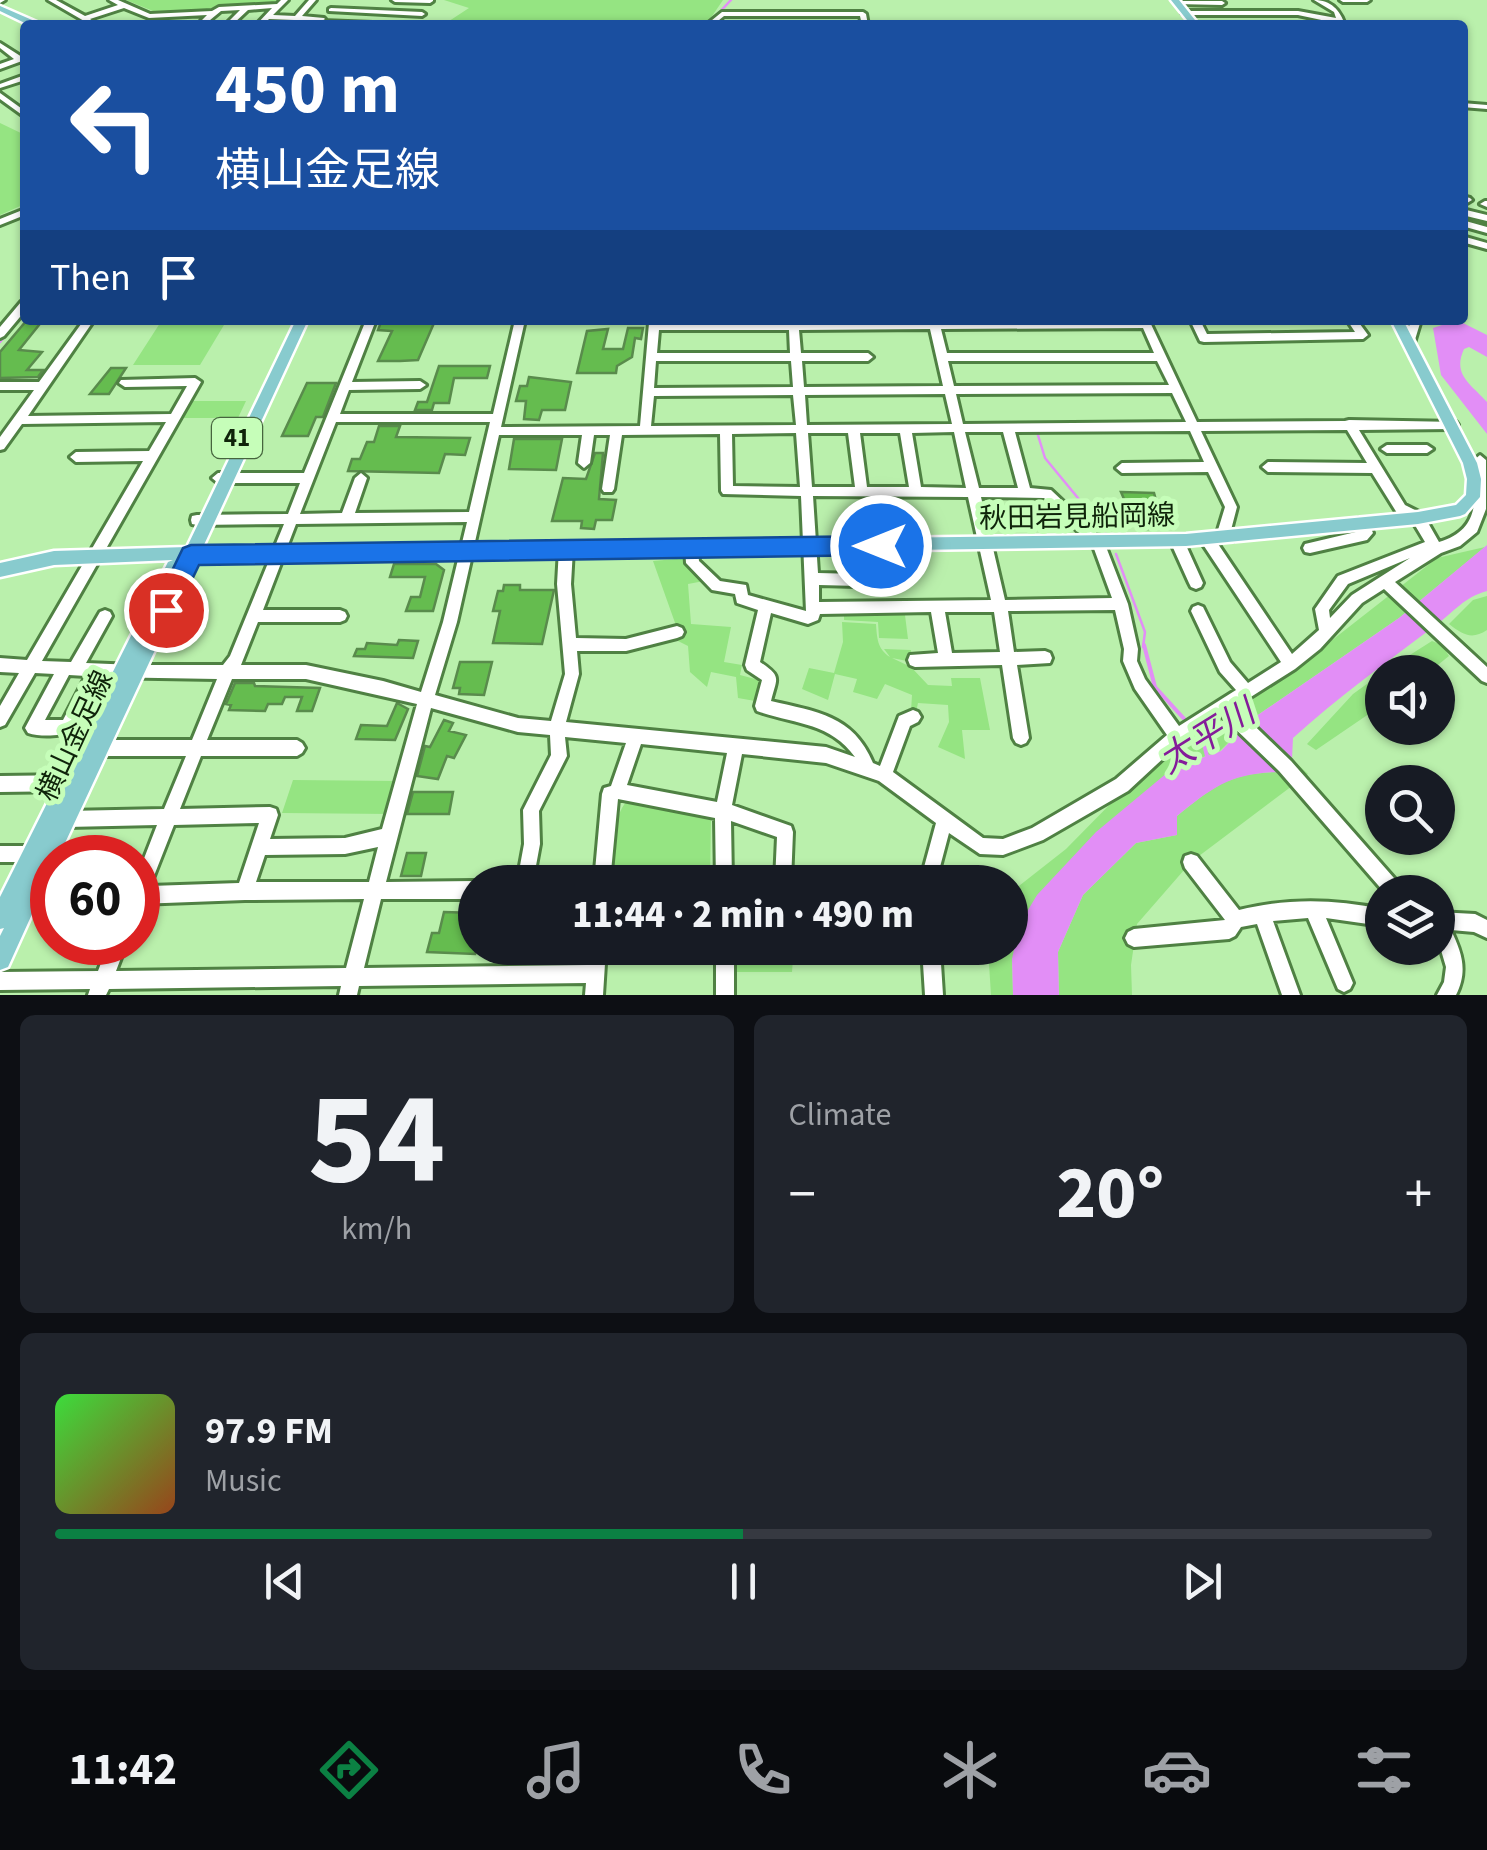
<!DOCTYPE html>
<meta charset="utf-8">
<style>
body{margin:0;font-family:"Source Sans 3","Noto Sans JP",sans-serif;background:#20242c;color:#f1f3f6;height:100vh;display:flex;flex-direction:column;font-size:38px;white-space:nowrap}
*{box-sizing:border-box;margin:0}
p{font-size:32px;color:#9ea1a6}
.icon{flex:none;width:55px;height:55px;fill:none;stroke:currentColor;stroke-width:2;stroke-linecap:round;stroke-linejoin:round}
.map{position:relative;height:995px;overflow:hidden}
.sheet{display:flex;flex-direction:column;gap:20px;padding:20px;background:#0d0f14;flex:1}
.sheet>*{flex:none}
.top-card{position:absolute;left:20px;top:20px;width:1448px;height:305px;border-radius:10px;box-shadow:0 2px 8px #0004;background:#1a4fa0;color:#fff;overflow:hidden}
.tools{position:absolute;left:1365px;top:655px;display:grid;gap:20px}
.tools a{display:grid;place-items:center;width:90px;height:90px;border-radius:50%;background:#171b24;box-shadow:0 2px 8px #0004;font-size:50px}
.speed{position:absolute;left:30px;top:835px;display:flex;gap:20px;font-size:50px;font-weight:700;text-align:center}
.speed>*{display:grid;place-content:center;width:130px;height:130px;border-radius:50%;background:#171b24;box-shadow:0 2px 8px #0004;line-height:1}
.speed .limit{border:15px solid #d22;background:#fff;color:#111}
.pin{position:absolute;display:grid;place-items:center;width:85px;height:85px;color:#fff;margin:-42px;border:5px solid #fff;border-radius:50%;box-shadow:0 2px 10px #0007}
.me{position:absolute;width:110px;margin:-55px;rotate:270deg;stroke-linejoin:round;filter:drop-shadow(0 0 8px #0008)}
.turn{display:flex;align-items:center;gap:35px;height:210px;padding:0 30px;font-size:45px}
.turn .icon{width:130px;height:130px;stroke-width:2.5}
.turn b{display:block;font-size:70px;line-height:85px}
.then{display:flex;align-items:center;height:95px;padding:0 30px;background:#0003;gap:20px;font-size:38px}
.big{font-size:75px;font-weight:800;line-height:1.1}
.sheet .widget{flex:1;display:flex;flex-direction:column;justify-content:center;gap:15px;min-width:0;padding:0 35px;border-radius:15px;background:#20242c}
.sheet .dial{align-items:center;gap:0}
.dial b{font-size:130px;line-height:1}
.song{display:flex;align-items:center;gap:30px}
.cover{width:120px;height:120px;border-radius:15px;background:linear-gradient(135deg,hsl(120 70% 55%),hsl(20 70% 35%))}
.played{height:10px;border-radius:5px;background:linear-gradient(90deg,#0b8043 50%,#363941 50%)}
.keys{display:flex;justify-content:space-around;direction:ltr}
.heat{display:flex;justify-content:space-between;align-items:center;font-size:55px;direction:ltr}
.sheet .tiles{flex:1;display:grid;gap:20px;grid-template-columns:1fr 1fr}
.widget:last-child{grid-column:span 2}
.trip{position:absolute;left:458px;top:865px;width:570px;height:100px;border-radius:50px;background:#171b24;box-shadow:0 2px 8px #0004;font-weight:800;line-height:100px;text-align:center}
.dock{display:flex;height:160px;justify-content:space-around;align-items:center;background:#090b0e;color:#9ea1a6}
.dock .icon{width:70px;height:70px}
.dock .current{color:#0b8043}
.dock b{font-size:45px;color:#f1f3f6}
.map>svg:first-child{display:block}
.green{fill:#95e482}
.water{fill:#e28ef6}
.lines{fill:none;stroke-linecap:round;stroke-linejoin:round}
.stream-far1{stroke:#e28ef6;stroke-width:2.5}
.stream{stroke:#e28ef6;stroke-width:4}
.building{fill:#65bc4f;stroke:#598b4c;stroke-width:2.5}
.minor-casing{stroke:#4f8143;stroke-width:6}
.major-casing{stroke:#fff;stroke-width:5}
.minor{fill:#fff;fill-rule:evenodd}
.major{fill:#88cbce;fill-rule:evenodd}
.route{fill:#1a73e8;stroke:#114b97;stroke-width:2.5}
.labels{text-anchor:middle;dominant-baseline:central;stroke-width:10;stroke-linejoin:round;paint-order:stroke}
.shield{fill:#c6feb9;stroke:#46653e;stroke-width:2.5}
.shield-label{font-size:25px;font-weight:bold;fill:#0f240a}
.street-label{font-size:28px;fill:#0f240a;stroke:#c6feb9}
.near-water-label{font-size:35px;font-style:italic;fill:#841c9a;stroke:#c6feb9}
</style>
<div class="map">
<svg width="1487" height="995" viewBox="0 0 1487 995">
<rect width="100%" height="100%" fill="#baf0ac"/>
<!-- green -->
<path class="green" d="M126,0H282L279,3L216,7L212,11L158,13Z
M444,0H723L706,25H443L469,8Z
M0,123L25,135V204L0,215Z
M162,320H227L200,365H133Z
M188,401H246L238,418H178Z
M1485,547L1399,618L1252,719L1220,751L1175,767L1012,959L1013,995H991L988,948H1010V893L1066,849L1128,786L1331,641L1437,558Z
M687,558L704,581L688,584L691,624L731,627L724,662L742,665L740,675L759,680L755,701L738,698L736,677L711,672L707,687L690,672L688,646L670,637L679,634L653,561Z
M1487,596V630C1472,640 1463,635 1449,624L1473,600Z
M844,613L905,615L908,639L879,638L878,622L844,620Z
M842,622L876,624C877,637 877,649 890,657L884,649L911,650L912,662L892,658L911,667L928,685L952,686L951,678H980L990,730H962L965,759L938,747L949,722L948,705L918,703L916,712L911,711L912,695L885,684L877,699L853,692L857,679L835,674L828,700L802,689L809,668L834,673L843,642Z
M1432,641L1442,645L1449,656L1429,672H1383Z
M1382,673V705L1316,750L1307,744L1353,694Z
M1292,759L1308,774L1191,862L1137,924L1131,965L1132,995H1059L1058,952L1083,895L1136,843L1177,835V816C1214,786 1229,773 1278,772Z
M293,780L399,781L390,814L282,813Z
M628,800L711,817L710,882H613C615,859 610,817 628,800Z
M733,948H839L828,965L793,959L792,972H734Z"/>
<!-- water -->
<path class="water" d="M1457,320L1487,335V357L1469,347L1464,349C1452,375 1471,384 1487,402V434L1441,375L1433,328Z
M1487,545V591C1464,597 1454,612 1436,625C1387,662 1338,697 1293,738L1292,759L1279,772C1231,773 1213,787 1177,816V835L1136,843L1083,895L1058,952L1059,995H1013L1012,959L1019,925L1037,895L1096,832L1173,768L1221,751L1252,719L1399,618Z"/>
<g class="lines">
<!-- stream-far1 -->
<path class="stream-far1" d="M717,15L731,0
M0,342L25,312
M1037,432L1045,458L1106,532
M1116,554L1145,632L1143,647"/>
<!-- stream -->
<path class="stream" d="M1144,645L1155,687L1187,722
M1196,732L1203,740L1207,756"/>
</g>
<!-- building -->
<path class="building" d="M27,320H43L19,350L42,352L27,370H43L38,377L0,378V352Z
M381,322L401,323H434L418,360L400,361H378L392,331L378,330Z
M628,328H643L641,339L635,338L632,357L617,366L616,373H577L587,331L608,329L603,349H623Z
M439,366H490L487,378H454L449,403H434L432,410H415L418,402H427Z
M111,368H126L109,394H90Z
M529,377L571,382L565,410H542L539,420L524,419L526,401H516L520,386H527Z
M307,383H336L323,417H316L308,436H282Z
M379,426H400L396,437L470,438L465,455L445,454L439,473L348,471L352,459H360L367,442H374Z
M514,439H562L556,470L509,469Z
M595,453H603L599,499L616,500L612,520H596L594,529L581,528L582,521H552L563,478L586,479Z
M1121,492L1154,493L1164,529H1137Z
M394,564H436L444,570L433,611H406L411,597H420L425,577H390Z
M504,585H520V590H554L542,644L493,643L500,611H493L498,591H503Z
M399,640L418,641L413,658L354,656L357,649H365L367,643L397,645Z
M460,662H492L484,695L459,694L460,688H453Z
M235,683H254L255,686L320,688L312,711H297L302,697H285L282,704H268L265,711L229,710L231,705L226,704Z
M397,703L408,709L395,740L356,739L361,725L387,726Z
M444,720L453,723L449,731L466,735L454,758L447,756L438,779L417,776L425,746L430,747Z
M413,792H453L449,814H407Z
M407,853H426L421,876H401Z
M444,912L475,913V954L427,952L432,933H439Z"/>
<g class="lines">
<!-- minor casing -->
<g class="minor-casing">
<path id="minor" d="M0,0H5L0,3Z
M48,0H56L85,16L118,5L109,0H118L150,14L212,11L219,7L277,4L281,0H288L273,15L295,16L309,0H316L302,16L324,18L325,19L322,21L373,23L376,25H319L316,23L319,21L269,19L263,25H256L272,8L248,10L232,25H225L240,10L221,11L204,25H197L207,15L149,18L124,8L90,19L99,25H91Z
M392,0H433V1L430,3L395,2Z
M1314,0C1331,0 1340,10 1345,25L1298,15H1185L1182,13L1185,11H1298L1336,18L1334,12Z
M1340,0H1370L1367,2H1343Z
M1178,1H1222L1225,3L1222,5L1176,4L1175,3Z
M331,8L422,12L425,14L422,16L329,11V9Z
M722,12H863L866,14L868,25H862L860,16H724L713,25H706Z
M0,43L22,57V61L0,69V64L14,59L0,48Z
M22,76H25V80L0,88V84Z
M0,93L25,111V117L0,99Z
M1462,103L1487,105V109L1462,107Z
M1462,196L1470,198L1472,200L1467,203L1462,202Z
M1485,201H1487V207L1480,204Z
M25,209V215L0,225V219Z
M1462,209L1487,215V221L1462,215Z
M1462,220L1487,227V233L1462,226Z
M1462,236L1487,243V249L1462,242Z
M25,301V311L4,336L0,338V327L21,302Z
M84,320H94L28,416L171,414L187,386L125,387L119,383L121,380L195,378L201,382L42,661L71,662L100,612L105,610L110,612L112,616L86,663L135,665H223L230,656L284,524L197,525L192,524L191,520L192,516L197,515L288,514L300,483H218L212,478L218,473H304L366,320H376L352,382L420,381L426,385L420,389L349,390L340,414H493L515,320H525L501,427L640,426L649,323L652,320L658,321L659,324L788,323V320H798V323L929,322L930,320H938L939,322L1149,320L1197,422L1345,421L1349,420L1456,422L1458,425L1456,428L1452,429L1359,430L1405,505L1423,514L1439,542C1482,529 1475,497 1474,460L1480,455L1486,460V509L1477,532L1460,546L1441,553L1395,582L1487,667V683L1482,681L1384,589L1362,603L1320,649L1295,669L1235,707L1291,761L1401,886L1403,892H1384L1279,771L1222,716L1182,741L1128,791L1043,840L1003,855L980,854L949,833L936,882H920L936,823L879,781L826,763L742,754L732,805L791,826L793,832L791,882H775L777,837L731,821L732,882H716L715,818L618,799L610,882H594L602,794L604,788L611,786L626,743L565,737L567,756L539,811L540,844L533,882H517L524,844L523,810L551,755L550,735L518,732L431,708L386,882L475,881L478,882H475V899H381L364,968L587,965L588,948H606L603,995H585L586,983L359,986L357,995H339L341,986L109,989L106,995H88L90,989L0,990V972L98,971L109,942H127L116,971L346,968L364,899L245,900L138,904V874L157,825L67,827L61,825L59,819L61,813L67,811L164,809L186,756H100L95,753L92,748L95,743L100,740H192L217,679L101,677L72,732C60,736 40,737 28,733L25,728L54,674L35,673L5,725L0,727V706L19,673L0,672V658L27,660L143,461L76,462L70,457L76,452L149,451L166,422L22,424L4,449L0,450V437L34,390H0V382H39ZM1143,328L1154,353H947L941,329ZM930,329L943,386L804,387L802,361H868L873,357L868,353H801L799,330ZM659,330H789L790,353H657ZM656,361H791L793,387L654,388ZM948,361H1157L1169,385L954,386ZM1172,393L1186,422L963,424L956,394ZM945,394L952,424L807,425L805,395ZM793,395L796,425L651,426L654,396ZM336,422H490L469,512L355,513L367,478L361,473L355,478L342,513L300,514ZM1347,430L1367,463L1268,462L1262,467L1268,472L1372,473L1397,513L1413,522L1425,542L1338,576L1315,609L1319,630L1292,654L1212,535H1202L1201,539L1202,543L1281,662L1248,683L1230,662L1203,607L1198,605L1193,607L1191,611L1220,672L1236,690L1179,726L1145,679L1137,661L1138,649L1128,604L1103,539L1051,490L1030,488L1015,432L1190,431L1204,462L1122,463L1116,468L1122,473L1208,472L1225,507L1218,530L1223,541H1233L1234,537L1231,530L1237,507L1201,431ZM954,432L966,488L921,487L912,433ZM965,432H1003L1018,488H979ZM796,433L800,487L733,486L732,434ZM808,433H848L855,487H812ZM860,433H900L909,487H867ZM720,434L721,491L723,494L801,496L806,611L748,595L746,585L720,581L699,561L697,543L692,542L687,543L685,547L686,563L712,590L735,594L737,603L758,610L745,665L747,670L762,680L755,706L757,711C794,724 830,722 855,757L826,747L566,722L579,674L577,651H626L677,638L682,636L684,632L682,628L677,626L626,639L576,638L571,584L573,549L571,545L566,544L561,545L559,549L557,584L565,674L551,721L518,718L435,695L457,622L499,435H582L578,463L584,468L590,463L594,435H610L602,489L604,492H612L614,489L622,435ZM813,496L968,497L991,600L819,602V585L898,587L903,585L905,581L903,577L898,575L818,573ZM981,497L1044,498L1093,546L1112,598L1005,600ZM467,522L443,622L421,692L383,681L306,665H241L258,622H340L345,620L347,616L345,612L340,610H263L296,524ZM1410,558L1352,595L1330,618L1329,610L1348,584ZM1115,610L1124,649L1123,661L1135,689L1167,735L1116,779L1032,828L1003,839L983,838L893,772L910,726L918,722L921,717L918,712L913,710L899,716L880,766L873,763C853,715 817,712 771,701C777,677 782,677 760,662L771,613L808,624L818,620L820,614L931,612L938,653L910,655L908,660L910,665L915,667L1002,665L1013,738L1016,743L1021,745L1026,743L1029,738L1017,665L1050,663L1052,658L1050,653L1045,651L1014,652L1008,611ZM945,612H994L1000,652L952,653ZM69,675L86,676L63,720H45ZM232,679H306L417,704L382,829L345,838L270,839L278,815L276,809L270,807L180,809L201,756H297L302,753L305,748L302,743L297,740H207ZM641,744L727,753L717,802L627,785ZM259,823L239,883L150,886L174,825ZM378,847L369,882H256L265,855L345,854Z
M1190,320H1200L1207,334L1355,332L1347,320H1357L1368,335L1363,339L1204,342L1200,341Z
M1411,320H1421L1414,343L1409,347L1404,343Z
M1387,445H1427L1433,449L1427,453H1387L1381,449Z
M1362,518L1367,519L1373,533L1367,540L1310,553L1305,552L1303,548L1305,544L1360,531L1356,523L1357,519Z
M1177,536L1182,537L1184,541L1203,583L1201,587L1196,589L1191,587L1189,583L1170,541L1172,537Z
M72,775L78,777L80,783L78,789L72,791L0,792V776Z
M0,846H32L38,848L40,854L38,860L32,862H0Z
M1191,854L1197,856L1239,910C1287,898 1334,899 1382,909V926L1326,918L1353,983L1350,989L1344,992L1338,989L1308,918L1273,921L1300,995H1282L1257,924L1241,927L1235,936L1229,939L1134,947L1128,944L1125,938L1128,932L1134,929L1225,920L1185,868L1183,862L1185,856Z
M1438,912L1475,914L1487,920V938L1474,932L1451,930C1462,953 1468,971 1456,995H1437L1444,982L1446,967L1438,940Z
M716,948H734V995H716Z
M922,948H940L943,995H925Z"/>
</g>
<!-- major casing -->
<g class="major-casing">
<path id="major" d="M1171,0H1179L1199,25H1191Z
M0,6L39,23L40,25H29L0,11Z
M296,320H308L203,547L1186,534L1418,512L1456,505L1466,495L1467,479L1463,463L1391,320H1403L1477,463L1481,479L1480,497L1465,514L1460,516L1418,524L1186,546L197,560L58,858H52V870L8,967L0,970V936L4,928L0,929V897L168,562L173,560L54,565L0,577V563L54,551L187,547Z"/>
</g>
<!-- minor -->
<use href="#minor" class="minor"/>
<!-- major -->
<use href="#major" class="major"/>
</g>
<!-- route -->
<path class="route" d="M881,536L889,539L893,546L889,552L881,555L199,565L174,617L166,620L157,617L153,610L183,548L191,545Z"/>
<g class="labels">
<!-- shield labels -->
<rect class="shield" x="212" y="418" width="50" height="40" rx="8"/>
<g class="shield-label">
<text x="237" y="438">41</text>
</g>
<!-- street labels -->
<g class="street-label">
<text transform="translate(1077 517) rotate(-1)">秋田岩見船岡線</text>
<text transform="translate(75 736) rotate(-65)">横山金足線</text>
</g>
<!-- near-water labels -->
<g class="near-water-label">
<text transform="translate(1207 737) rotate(-32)">太平川</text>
</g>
</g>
</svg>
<div class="tools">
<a><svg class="icon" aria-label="sound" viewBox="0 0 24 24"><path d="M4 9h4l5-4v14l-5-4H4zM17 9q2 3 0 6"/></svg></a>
<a><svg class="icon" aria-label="search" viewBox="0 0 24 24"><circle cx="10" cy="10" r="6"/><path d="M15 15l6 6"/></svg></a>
<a><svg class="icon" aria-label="layers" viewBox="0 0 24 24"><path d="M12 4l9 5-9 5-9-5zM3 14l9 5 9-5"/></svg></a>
</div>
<div class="speed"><div class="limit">60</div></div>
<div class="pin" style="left:166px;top:610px;background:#d93025"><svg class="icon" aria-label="arrive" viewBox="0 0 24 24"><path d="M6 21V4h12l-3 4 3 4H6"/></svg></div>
<svg class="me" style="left:881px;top:546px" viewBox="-20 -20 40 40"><circle r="17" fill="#1a73e8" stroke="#fff" stroke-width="3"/><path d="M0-11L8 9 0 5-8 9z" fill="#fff"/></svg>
<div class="trip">11:44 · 2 min · 490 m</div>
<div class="top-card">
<div class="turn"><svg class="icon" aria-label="left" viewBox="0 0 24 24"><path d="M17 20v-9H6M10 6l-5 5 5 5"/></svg><div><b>450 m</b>横山金足線</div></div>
<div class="then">Then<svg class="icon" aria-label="arrive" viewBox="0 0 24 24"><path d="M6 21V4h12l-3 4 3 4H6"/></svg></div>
</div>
</div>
<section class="sheet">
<div class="tiles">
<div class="widget dial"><b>54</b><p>km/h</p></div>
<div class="widget"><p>Climate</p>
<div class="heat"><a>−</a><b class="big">20°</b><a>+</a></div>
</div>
<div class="widget">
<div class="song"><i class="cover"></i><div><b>97.9 FM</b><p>Music</p></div></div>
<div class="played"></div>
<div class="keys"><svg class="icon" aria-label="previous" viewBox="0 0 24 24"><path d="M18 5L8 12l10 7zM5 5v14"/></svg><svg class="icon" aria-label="pause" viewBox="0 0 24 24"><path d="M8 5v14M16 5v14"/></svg><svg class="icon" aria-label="next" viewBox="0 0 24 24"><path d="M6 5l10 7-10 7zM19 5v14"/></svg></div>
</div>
</div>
</section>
<nav class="dock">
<b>11:42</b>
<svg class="icon current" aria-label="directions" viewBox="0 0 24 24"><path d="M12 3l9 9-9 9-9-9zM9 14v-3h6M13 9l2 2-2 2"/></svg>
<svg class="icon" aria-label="music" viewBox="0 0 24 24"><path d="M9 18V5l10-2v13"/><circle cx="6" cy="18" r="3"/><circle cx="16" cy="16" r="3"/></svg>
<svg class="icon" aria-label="phone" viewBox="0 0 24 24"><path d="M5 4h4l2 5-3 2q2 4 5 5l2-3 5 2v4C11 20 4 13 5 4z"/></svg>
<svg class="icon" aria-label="climate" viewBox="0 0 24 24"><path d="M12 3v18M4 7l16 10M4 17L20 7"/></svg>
<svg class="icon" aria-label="car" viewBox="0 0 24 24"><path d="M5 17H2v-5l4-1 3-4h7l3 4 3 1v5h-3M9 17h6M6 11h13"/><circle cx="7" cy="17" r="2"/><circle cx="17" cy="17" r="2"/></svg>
<svg class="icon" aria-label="filters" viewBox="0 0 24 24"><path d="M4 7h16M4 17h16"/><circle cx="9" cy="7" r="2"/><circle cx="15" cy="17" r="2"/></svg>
</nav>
